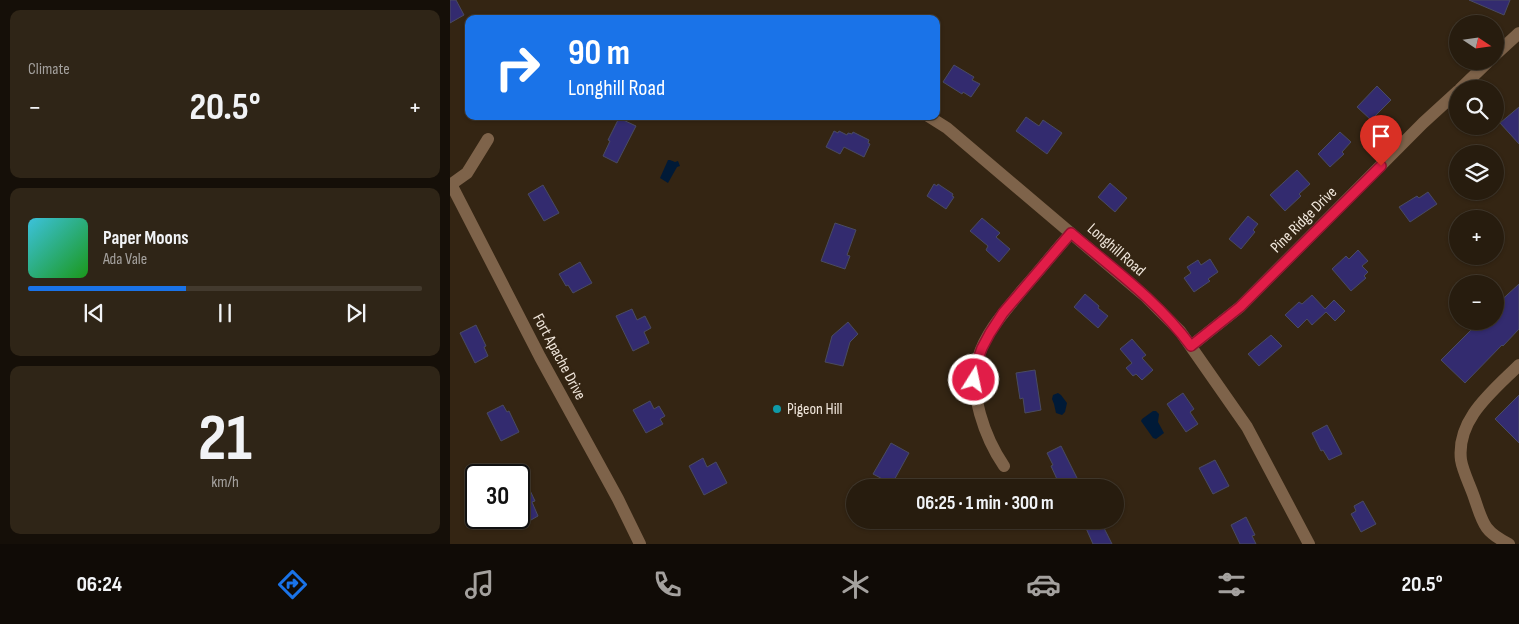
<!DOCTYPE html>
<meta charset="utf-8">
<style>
body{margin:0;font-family:"Sofia Sans Condensed",sans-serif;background:#2f2517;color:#f1f3f6;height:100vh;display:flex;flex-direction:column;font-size:19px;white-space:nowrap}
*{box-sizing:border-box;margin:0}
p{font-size:16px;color:#a4a19e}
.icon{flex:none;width:28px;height:28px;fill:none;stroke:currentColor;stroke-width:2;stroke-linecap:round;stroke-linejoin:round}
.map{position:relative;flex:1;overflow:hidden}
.panel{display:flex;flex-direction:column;gap:10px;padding:10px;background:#150f08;width:450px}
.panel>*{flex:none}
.hud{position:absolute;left:15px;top:15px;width:475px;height:105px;border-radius:10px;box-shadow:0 1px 4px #0004,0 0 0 1px #433a2e;background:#1a73e8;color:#fff;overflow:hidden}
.needle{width:32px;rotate:103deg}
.buttons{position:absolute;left:999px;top:15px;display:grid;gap:10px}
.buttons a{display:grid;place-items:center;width:55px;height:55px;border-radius:50%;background:#271c0e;box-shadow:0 1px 4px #0004,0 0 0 1px #433a2e;font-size:25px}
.speed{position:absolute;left:15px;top:464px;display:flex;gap:10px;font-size:25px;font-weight:700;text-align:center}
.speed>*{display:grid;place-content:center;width:65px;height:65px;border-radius:50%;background:#271c0e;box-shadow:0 1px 4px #0004,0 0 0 1px #433a2e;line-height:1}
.speed .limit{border:2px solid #111;border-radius:8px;background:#fff;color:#111}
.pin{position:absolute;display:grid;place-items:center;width:42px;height:42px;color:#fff;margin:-51px -21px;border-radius:50% 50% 50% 0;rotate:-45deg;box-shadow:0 0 5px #0007}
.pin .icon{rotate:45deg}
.me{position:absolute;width:55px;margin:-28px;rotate:10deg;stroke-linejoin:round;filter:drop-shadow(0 0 4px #0008)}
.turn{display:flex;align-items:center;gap:18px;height:105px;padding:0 20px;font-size:22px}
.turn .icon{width:65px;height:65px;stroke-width:2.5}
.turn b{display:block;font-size:35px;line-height:42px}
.big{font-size:38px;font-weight:700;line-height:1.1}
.panel .widget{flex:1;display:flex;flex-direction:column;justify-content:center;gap:8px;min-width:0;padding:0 18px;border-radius:10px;background:#2f2517}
.panel .dial{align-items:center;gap:0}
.dial b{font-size:65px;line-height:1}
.song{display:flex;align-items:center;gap:15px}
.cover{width:60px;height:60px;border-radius:8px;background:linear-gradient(135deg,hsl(190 70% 55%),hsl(120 70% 35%))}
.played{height:5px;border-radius:2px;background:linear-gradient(90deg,#1a73e8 40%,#433a2e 40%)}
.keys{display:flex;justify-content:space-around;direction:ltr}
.heat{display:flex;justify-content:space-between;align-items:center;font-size:28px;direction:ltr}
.trip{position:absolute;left:396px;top:479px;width:278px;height:50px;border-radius:25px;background:#271c0e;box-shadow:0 1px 4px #0004,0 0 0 1px #433a2e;font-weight:700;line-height:50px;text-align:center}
.tabs{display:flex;height:80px;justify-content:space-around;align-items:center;background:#100b06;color:#a4a19e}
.tabs .icon{width:35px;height:35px}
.tabs .current{color:#1a73e8}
.tabs b{font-size:22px;color:#f1f3f6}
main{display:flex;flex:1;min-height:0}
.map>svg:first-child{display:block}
.water{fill:#001a37}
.building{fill:#332b6f;stroke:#4a4b61}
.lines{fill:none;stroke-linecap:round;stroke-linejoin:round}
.minor{stroke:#7e634a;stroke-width:12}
.route-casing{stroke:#92132f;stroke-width:12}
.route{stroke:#e11d48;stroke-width:9}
.culture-dot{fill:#0f9aa8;stroke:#342513;stroke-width:2}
.labels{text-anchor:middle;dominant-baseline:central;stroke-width:5;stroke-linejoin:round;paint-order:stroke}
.street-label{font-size:16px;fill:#f1e7dc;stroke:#342513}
.poi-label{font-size:16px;fill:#f1e7dc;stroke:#342513;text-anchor:start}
</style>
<main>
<section class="panel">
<div class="widget"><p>Climate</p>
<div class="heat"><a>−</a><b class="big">20.5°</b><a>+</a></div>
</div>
<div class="widget">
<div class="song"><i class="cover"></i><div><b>Paper Moons</b><p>Ada Vale</p></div></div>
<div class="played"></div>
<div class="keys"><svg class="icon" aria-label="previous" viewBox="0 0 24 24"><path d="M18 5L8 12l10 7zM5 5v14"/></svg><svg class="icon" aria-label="pause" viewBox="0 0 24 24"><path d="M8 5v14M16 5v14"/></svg><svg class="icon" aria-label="next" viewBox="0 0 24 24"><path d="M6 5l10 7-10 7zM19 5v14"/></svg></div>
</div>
<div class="widget dial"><b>21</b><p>km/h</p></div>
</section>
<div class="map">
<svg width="1069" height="544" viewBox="0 0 1069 544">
<rect width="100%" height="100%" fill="#342513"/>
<!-- water -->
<path class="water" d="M218,160H220L225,162L228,161L230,166L227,167L218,183L210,178Z
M608,393L611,395L617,403L615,412L612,415L606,413L604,404L602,399L603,395Z
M703,411H706L709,414L708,422L714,433L706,439L703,438L691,421L692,419Z"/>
<!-- building -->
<path class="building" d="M0,0H6L14,15L0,23Z
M1019,0H1060L1054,15Z
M504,65L524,77L522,80L530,84L521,97L513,92L512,94L493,82Z
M927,86L941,100L921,120L907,107Z
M1069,107V144L1050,123Z
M576,117L589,126L593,120L612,133L597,154L566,131Z
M169,118L186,126L167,163L153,156L160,141L158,140Z
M384,131L388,133L389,131L397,135L398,133L402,134L403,132L419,140L418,143L420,144L414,157L394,147L390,154L376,147Z
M890,132L901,142L892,152L894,154L880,167L868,154Z
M847,170L860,184L849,194L851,196L835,211L820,195Z
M660,183L677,198L665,212L648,197Z
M484,184L487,186L488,184L503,194L502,196L504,197L496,209L477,196Z
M93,185L109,213L94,221L78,194Z
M978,192L987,204L960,222L949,207L967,196L969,198Z
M798,216L808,224L803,230L805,232L791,249L779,239Z
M532,218L550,233L546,237L560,249L549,262L536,250L538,246L520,231Z
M385,223L406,230L397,255L400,256L395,269L371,261Z
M908,250L918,261L912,266L918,272L914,276L916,278L901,291L882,269L896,256L899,259Z
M760,259L768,272L758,279L760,281L744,292L734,278L741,273L737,267L748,260L751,265Z
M130,262L142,283L123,293L118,285L116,286L109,274Z
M1069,284V329L1053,346L1052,345L1015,383L991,360L1030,321H1045V306Z
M635,294L649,306L648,308L658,316L648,328L624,307Z
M862,295L875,309L884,300L895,311L885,321L876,312L862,325L857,319L848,328L835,315L849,302L852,304Z
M182,309L187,320L195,316L201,328L194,332L199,343L183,351L166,316Z
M398,322L408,334L400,342L393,366L375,362L382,336Z
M26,325L36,346L34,347L38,356L25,363L10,333Z
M821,335L832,346L809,366L798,354Z
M682,339L696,355L692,358L703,370L692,380L686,374L683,376L676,368L682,363L670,349Z
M585,370L591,410L575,413L573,398L570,399L566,373Z
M733,393L744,409L740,412L748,424L736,432L717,404Z
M1069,395V443L1045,419Z
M200,401L204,409L209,406L215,416L210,419L213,424L196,433L183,410Z
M53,405L57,412L59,411L69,432L51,441L37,413Z
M877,425L892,454L879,460L873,450L871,451L862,433Z
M441,443L459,453L442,484L423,474Z
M611,446L629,482L619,488H611L601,466L603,465L597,453Z
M253,458L257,467L266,462L277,483L254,495L239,466Z
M765,460L779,486L763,494L749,468Z
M69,467L85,501L82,502L88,516L74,524L69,513Z
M913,501L926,524L911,532L901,514L906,511L904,506Z
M796,517L805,535L802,536L806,544H790L781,525Z
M648,520H650L662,544H643L635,526Z"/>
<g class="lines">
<!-- minor -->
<path class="minor" d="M1045,55L1069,33
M1010,89L1039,61
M478,116L497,128L696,297L730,331L797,427L859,544
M1,184L90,357L168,499L190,544
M0,185L17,173L38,139
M741,346L790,307L973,123L1008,91
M554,466C535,438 518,392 528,358C536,331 557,309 574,288C590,270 605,251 621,233
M1059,544C1033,531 1033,523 1024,497C1020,485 1013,472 1011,460C1006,419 1043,391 1069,365"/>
</g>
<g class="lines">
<!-- route casing -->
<g class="route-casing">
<path id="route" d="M524,380L528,359L532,348L540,333L553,313L621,233C662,268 709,302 741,346L790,307L931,166"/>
</g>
<!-- route -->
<use href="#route" class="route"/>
</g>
<!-- markers -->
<circle class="culture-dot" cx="327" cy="409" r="5"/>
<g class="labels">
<!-- street labels -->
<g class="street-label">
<text transform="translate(854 220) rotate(-45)">Pine Ridge Drive</text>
<text transform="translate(666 250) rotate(41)">Longhill Road</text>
<text transform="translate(109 357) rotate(62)">Fort Apache Drive</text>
</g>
<!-- poi labels -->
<g class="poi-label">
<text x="337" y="409">Pigeon Hill</text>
</g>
</g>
</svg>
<div class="buttons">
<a><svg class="needle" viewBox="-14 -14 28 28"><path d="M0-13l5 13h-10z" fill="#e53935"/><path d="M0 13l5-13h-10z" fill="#a4a19e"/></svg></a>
<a><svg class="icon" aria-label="search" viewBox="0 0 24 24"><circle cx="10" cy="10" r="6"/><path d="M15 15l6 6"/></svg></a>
<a><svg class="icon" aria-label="layers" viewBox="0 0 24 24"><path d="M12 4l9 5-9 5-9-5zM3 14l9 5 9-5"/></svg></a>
<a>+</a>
<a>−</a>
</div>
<div class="speed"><div class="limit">30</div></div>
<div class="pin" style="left:931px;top:166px;background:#d93025"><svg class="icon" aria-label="arrive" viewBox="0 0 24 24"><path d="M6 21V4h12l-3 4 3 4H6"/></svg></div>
<svg class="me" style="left:524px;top:380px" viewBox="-20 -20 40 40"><circle r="17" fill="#e11d48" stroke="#fff" stroke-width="3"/><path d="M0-11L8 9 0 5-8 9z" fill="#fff"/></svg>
<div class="trip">06:25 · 1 min · 300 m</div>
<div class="hud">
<div class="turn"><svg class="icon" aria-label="right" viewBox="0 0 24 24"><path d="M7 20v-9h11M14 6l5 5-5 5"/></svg><div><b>90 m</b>Longhill Road</div></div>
</div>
</div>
</main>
<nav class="tabs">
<b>06:24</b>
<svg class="icon current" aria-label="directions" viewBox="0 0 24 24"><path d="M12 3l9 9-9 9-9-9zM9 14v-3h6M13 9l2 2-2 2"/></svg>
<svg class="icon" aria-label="music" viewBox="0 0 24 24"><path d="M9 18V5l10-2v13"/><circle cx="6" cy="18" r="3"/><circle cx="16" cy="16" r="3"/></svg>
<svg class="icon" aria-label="phone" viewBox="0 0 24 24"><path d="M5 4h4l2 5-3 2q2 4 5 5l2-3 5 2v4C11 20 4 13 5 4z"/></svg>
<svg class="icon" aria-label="climate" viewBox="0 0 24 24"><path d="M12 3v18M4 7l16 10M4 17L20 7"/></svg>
<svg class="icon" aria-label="car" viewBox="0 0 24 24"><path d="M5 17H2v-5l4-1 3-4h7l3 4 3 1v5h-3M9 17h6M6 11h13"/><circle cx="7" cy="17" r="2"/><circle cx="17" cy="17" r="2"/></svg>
<svg class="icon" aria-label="filters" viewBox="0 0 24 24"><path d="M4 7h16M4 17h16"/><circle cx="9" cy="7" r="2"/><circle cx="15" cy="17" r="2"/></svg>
<b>20.5°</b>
</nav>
